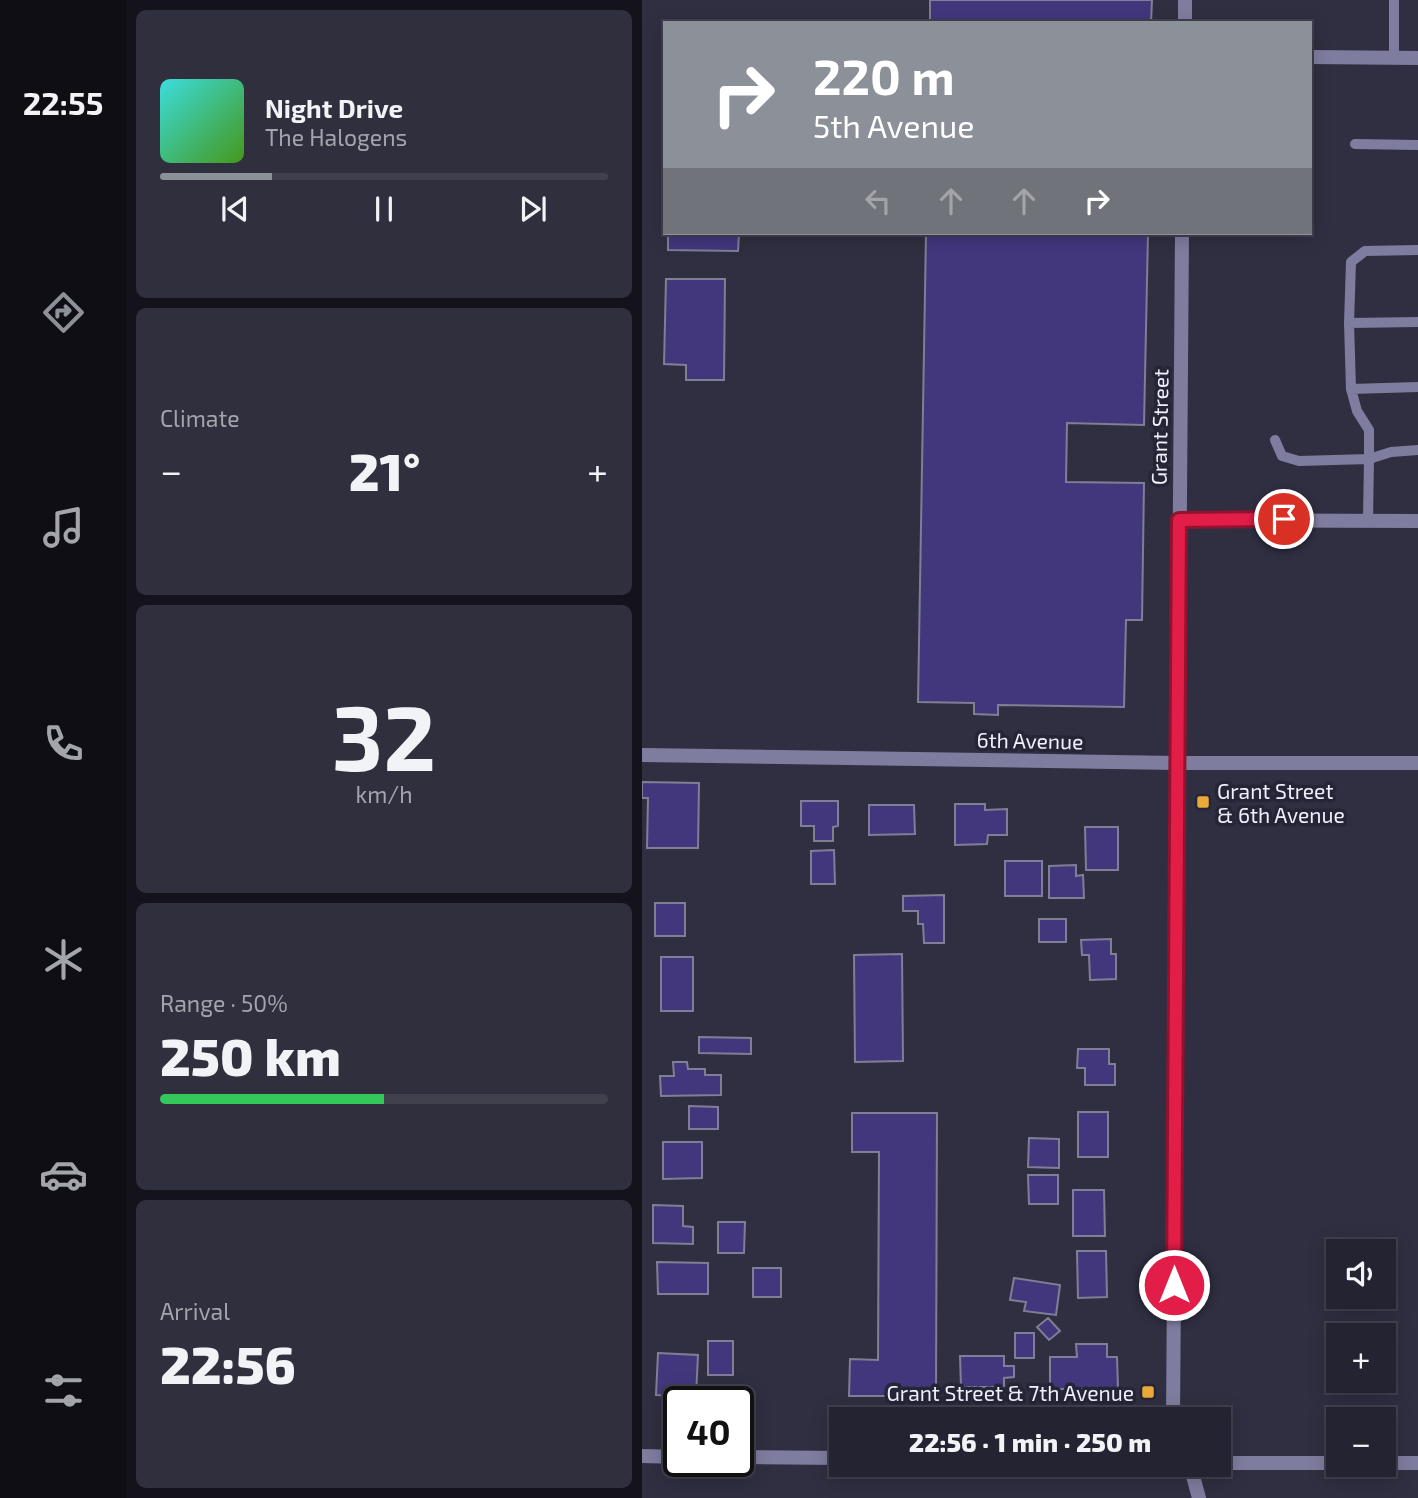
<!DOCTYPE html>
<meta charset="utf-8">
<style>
body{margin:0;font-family:"Exo 2",sans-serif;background:#302f3e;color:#f1f3f6;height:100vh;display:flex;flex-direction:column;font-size:26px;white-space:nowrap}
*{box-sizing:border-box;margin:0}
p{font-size:23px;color:#a3a4ac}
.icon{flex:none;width:38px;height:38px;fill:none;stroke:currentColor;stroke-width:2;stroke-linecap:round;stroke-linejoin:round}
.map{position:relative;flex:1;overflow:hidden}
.side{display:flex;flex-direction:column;gap:10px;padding:10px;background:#14131c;width:516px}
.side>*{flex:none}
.banner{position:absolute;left:21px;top:21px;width:649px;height:214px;border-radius:0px;box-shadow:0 4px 18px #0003,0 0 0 2px #41404d;background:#8c9099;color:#fff;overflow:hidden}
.buttons{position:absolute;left:684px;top:1239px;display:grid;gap:14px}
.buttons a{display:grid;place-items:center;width:70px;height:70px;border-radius:0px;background:#242332;box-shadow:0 4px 18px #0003,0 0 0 2px #41404d;font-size:35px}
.speed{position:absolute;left:21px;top:1386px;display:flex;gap:14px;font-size:35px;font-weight:700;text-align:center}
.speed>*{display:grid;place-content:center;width:91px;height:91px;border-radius:50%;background:#242332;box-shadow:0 4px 18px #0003,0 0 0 2px #41404d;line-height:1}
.speed .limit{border:4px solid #111;border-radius:10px;background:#fff;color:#111}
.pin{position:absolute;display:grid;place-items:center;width:60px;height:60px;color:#fff;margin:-30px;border:4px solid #fff;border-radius:50%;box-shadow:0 2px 7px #0007}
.me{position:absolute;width:77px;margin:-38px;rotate:0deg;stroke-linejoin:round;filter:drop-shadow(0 0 5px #0008)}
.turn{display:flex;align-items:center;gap:24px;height:147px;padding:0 35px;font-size:32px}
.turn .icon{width:91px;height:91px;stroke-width:2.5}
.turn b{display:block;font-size:49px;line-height:60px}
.lanes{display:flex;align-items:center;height:66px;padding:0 35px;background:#0003;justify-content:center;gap:35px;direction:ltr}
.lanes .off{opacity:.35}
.big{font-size:52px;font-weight:800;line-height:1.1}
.side .widget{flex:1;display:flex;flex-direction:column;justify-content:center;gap:10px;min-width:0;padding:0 24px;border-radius:10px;background:#302f3e}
.side .dial{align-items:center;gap:0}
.dial b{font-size:91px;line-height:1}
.song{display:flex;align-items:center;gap:21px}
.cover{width:84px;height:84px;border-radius:10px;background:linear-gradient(135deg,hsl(180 70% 55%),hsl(100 70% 35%))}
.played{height:7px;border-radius:4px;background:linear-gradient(90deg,#8c9099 25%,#41404d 25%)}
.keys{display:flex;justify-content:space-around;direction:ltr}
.heat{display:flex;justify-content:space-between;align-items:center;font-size:38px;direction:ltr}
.charge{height:10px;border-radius:5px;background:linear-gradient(90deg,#34c759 50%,#41404d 0)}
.trip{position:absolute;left:187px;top:1407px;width:402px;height:70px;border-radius:0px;background:#242332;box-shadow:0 4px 18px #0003,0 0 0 2px #41404d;font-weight:800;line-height:70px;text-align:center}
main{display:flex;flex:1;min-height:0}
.menu{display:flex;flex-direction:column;width:126px;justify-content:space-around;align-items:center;background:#0e0e14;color:#a3a4ac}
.menu .icon{width:49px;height:49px}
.menu .current{color:#8c9099}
.menu b{font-size:32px;color:#f1f3f6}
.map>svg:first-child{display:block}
.building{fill:#42377d;stroke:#807e95;stroke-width:2}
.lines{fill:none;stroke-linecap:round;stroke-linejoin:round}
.service{stroke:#7f7d9f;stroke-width:10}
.minor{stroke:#7f7d9f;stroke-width:14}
.tertiary{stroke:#7f7d9f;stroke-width:14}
.route-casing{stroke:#92132f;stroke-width:18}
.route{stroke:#e11d48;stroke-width:12}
.poi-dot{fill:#eaaa39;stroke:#262537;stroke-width:2.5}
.labels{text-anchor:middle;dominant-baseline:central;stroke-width:7;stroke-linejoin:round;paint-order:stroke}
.street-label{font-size:21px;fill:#f0effc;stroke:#262537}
.poi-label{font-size:21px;fill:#f0effc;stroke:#262537;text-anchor:start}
</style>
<main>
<nav class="menu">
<b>22:55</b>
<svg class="icon current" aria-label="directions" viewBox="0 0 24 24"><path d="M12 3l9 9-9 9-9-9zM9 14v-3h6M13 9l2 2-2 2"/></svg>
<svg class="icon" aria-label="music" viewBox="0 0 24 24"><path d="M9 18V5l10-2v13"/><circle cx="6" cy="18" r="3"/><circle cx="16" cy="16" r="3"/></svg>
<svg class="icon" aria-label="phone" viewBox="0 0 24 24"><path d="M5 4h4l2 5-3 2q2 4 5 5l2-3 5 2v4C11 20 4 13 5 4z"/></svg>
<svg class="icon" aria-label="climate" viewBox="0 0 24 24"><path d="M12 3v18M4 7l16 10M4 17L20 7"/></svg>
<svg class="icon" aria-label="car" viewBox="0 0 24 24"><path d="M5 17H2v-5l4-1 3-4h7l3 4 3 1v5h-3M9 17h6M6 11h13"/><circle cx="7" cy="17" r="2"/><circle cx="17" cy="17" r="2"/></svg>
<svg class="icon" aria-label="filters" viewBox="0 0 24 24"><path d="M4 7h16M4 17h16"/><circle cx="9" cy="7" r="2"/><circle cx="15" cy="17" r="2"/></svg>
</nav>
<section class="side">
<div class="widget">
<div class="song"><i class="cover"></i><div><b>Night Drive</b><p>The Halogens</p></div></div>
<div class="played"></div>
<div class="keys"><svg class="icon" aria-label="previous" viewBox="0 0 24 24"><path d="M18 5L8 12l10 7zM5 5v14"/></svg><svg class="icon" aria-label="pause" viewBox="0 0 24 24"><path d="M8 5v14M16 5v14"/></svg><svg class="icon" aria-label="next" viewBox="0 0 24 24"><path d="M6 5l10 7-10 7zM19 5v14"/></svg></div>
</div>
<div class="widget"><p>Climate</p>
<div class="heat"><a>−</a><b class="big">21°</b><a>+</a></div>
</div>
<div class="widget dial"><b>32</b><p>km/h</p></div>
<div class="widget"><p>Range · 50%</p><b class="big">250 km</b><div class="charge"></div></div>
<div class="widget"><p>Arrival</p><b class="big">22:56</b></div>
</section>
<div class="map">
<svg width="776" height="1498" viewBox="0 0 776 1498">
<rect width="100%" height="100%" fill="#302f42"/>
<!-- building -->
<path class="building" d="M288,0H510L509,23H288Z
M26,233H97L96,251L26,250Z
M284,233H506L502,425L425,423L424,482L502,483L500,620H484L482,707L356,705V715L332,714V703L276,702Z
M24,279H83L82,380H44V365L22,364Z
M0,782L57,783L56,848H5L6,798H0Z
M159,801H196V826L191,827V841H172V826H159Z
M313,804H343V810L365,809V835H346L345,844L313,845Z
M227,805H272L273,834L227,835Z
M443,827H476V870H444Z
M192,850L193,884H169V851Z
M363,861H400V896H363Z
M434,865V876L441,875L442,898H407V866Z
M302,895V943H282L281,924H276V911H261V896Z
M13,903H43V936H13Z
M397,919H424V942H397Z
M469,939V954H474V979L448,980L447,955H440L439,940Z
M260,954L261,1061L213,1062L212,955Z
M19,957H51V1011H19Z
M57,1037L109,1038V1054L57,1053Z
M436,1049H467V1064H473V1085H443V1068H435Z
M31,1062H45L46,1069H63V1075H79V1095L19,1096L18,1076H32Z
M47,1106L76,1107V1129H47Z
M436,1112H466V1157H436Z
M210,1113H295L294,1396H207L208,1359L236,1360L237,1152H210Z
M387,1138L417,1139V1168L386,1167Z
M21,1142H60V1178L21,1179Z
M386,1175H416V1204H387Z
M431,1190H462L463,1236H431Z
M11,1205L41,1206V1226L51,1227V1244L11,1243Z
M76,1222H103L102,1253H76Z
M435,1251H464L465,1297L436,1298Z
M15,1262L66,1263V1294H16Z
M111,1268H139V1297H111Z
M372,1278L418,1285L414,1315L382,1311L384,1302L368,1300Z
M406,1318L418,1331L407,1340L395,1327Z
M373,1333H392V1358H373Z
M66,1341H91V1375H66Z
M434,1344H465V1357H475L476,1389H408V1357H435Z
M16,1353L56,1355L54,1396L14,1395Z
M318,1356H362V1366H372V1377L362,1378V1387H319Z"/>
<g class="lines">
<!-- service -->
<path class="service" d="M752,58V0
M713,144L776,145
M776,250L723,251L709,262L707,323L709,389L715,411L727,430V459L749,452L776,450
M707,323L776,322
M709,389L776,387
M633,440L640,456L657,461L727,459L726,520"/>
<!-- minor -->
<path class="minor" d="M668,57L776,58
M537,520L776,521
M0,755L535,763H776
M548,1465L557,1498"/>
<!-- tertiary -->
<path class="tertiary" d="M543,23V0
M531,1419L540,233
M0,1456L37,1457
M96,1457L200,1458
M578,1463H696
M742,1463H776"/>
</g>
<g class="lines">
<!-- route casing -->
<g class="route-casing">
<path id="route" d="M532,1285L537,520L642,519"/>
</g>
<!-- route -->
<use href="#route" class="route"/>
</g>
<!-- markers -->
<g class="poi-dot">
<rect x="554" y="795" width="14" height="14" rx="3.5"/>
<rect x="499" y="1385" width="14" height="14" rx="3.5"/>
</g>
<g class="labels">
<!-- street labels -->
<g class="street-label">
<text transform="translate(517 427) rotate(-89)">Grant Street</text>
<text transform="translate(388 740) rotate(1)">6th Avenue</text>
</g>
<!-- poi labels -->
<g class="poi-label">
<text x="575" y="790">Grant Street<tspan x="575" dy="24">&amp; 6th Avenue</tspan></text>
<text x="492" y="1392" text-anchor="end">Grant Street &amp; 7th Avenue</text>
</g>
</g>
</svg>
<div class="buttons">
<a><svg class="icon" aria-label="sound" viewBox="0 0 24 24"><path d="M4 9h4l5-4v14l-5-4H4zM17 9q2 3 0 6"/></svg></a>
<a>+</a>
<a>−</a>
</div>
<div class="speed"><div class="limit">40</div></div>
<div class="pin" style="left:642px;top:519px;background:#d93025"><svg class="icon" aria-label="arrive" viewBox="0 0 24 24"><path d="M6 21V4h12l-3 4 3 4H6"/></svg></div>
<svg class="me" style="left:532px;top:1285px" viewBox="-20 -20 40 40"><circle r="17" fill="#e11d48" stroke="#fff" stroke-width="3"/><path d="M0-11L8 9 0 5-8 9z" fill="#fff"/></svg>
<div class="trip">22:56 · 1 min · 250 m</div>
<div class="banner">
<div class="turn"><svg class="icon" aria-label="right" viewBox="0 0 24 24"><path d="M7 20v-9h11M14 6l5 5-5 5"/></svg><div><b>220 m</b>5th Avenue</div></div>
<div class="lanes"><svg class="icon off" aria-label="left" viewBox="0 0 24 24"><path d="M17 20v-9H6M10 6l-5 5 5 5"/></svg><svg class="icon off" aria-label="ahead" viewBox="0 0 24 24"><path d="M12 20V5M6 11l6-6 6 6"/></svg><svg class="icon off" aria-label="ahead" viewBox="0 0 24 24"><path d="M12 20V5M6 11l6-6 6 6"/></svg><svg class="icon" aria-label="right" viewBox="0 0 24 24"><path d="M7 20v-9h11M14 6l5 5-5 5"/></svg></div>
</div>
</div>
</main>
